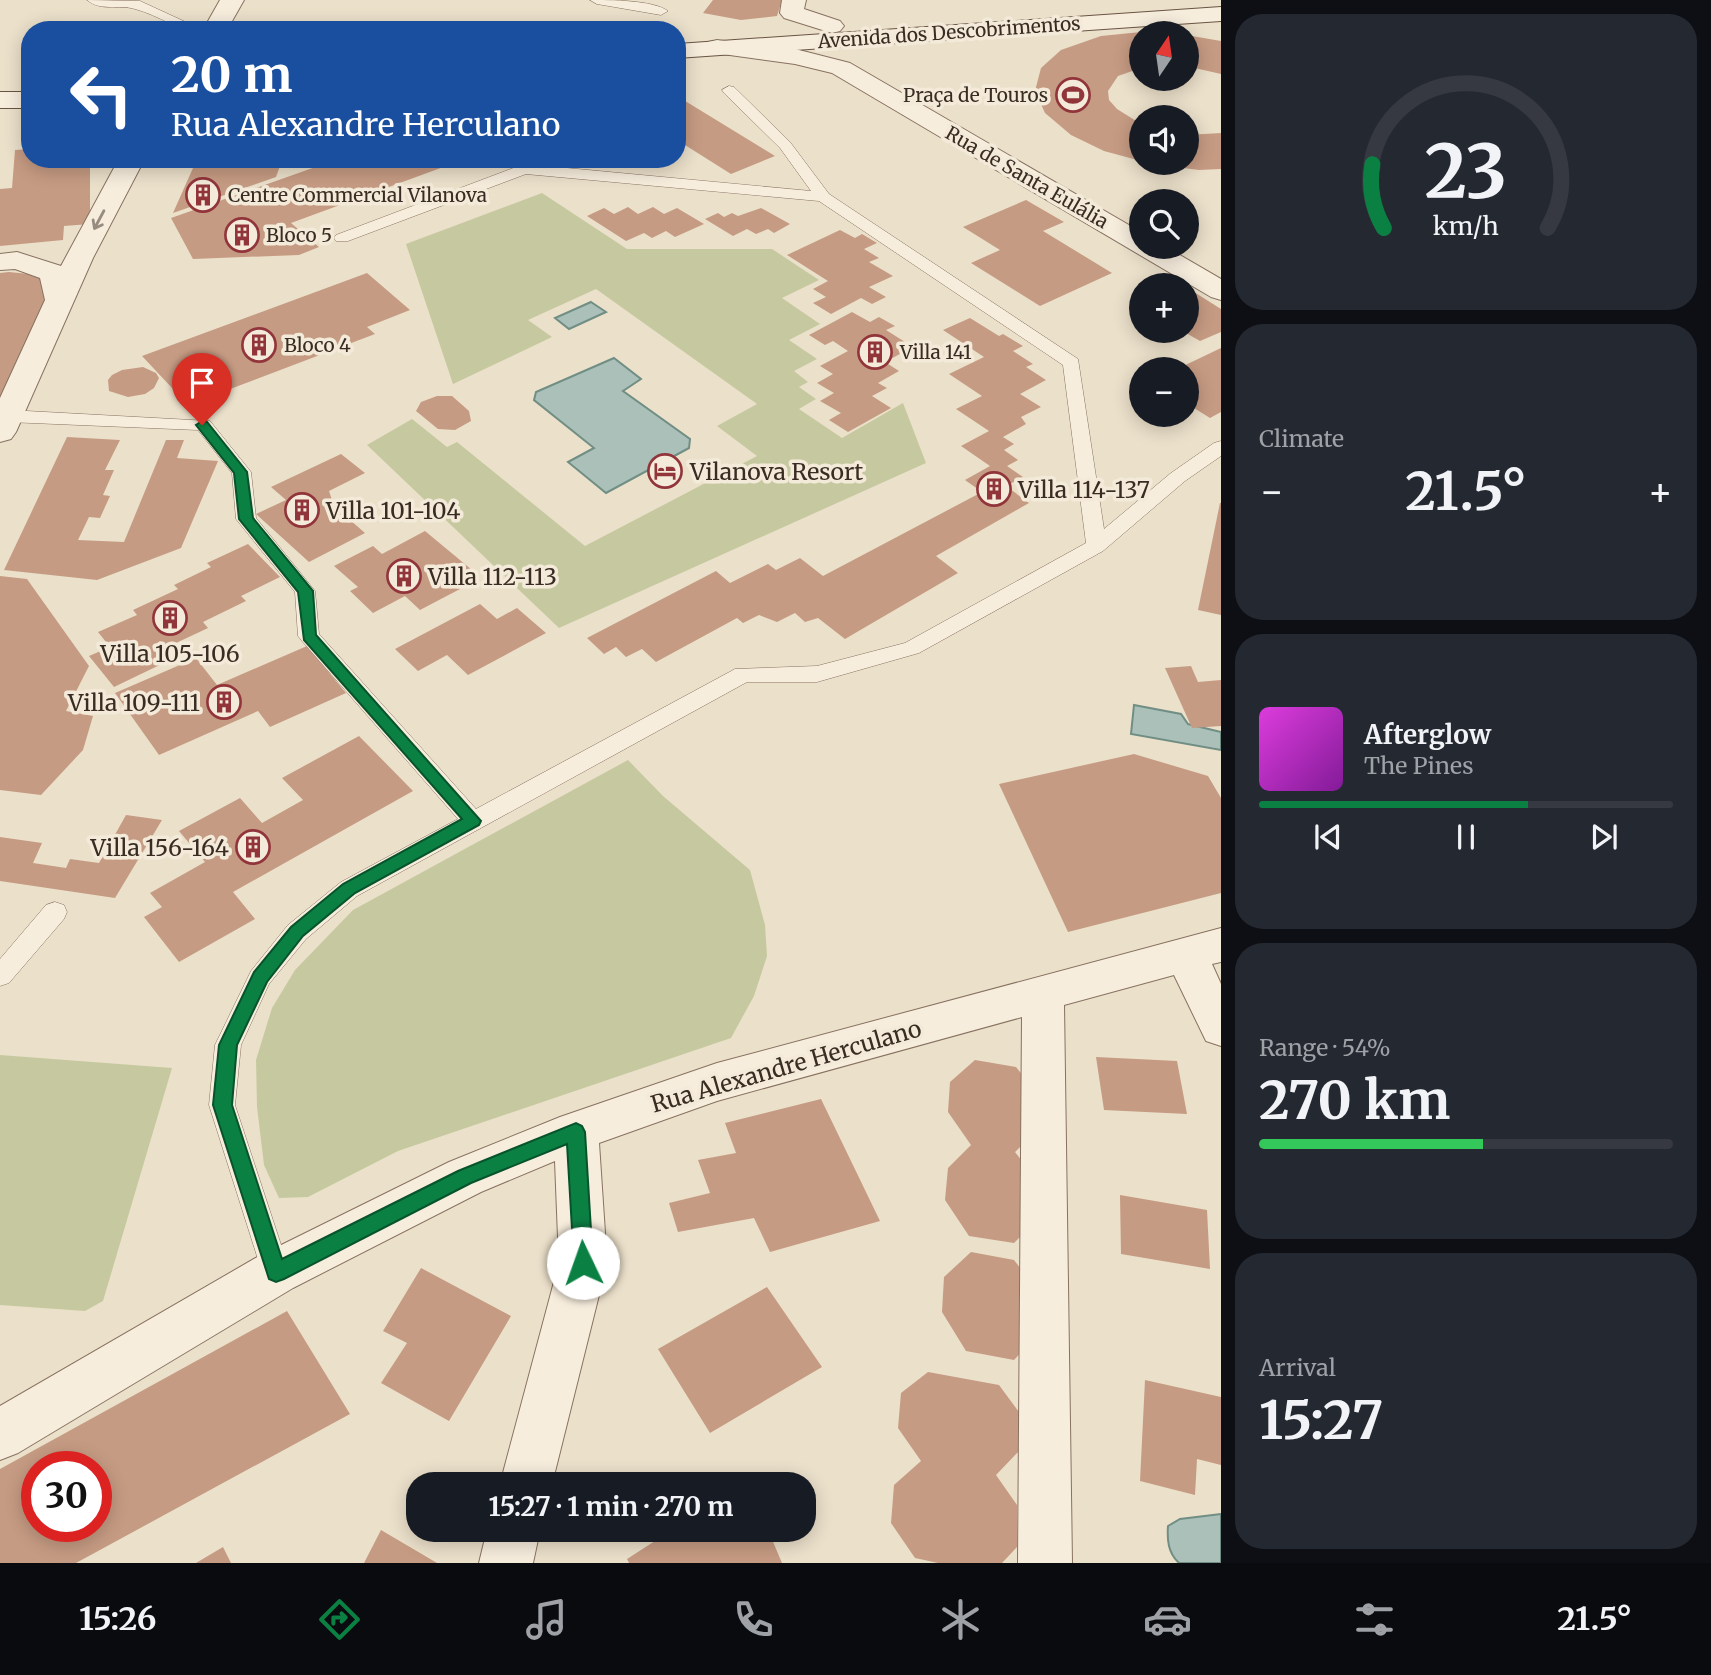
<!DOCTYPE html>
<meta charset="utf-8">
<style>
body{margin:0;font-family:Merriweather,serif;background:#242831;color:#f1f3f6;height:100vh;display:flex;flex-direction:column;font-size:26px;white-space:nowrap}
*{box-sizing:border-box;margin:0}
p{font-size:23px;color:#9ea1a6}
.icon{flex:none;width:38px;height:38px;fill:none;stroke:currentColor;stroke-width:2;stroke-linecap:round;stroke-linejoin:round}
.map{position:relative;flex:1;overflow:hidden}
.sheet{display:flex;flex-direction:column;gap:14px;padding:14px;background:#0d0f14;width:490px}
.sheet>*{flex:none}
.banner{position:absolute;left:21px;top:21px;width:665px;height:147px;border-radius:28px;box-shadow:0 4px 18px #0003;background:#1a4fa0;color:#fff;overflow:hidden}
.needle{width:46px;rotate:13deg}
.controls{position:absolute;left:1129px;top:21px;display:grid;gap:14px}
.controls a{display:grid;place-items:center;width:70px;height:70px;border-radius:50%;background:#171b24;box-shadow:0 4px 18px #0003;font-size:35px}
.speed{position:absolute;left:21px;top:1451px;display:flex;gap:14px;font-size:35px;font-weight:700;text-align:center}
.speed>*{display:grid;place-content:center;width:91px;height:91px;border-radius:50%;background:#171b24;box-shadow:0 4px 18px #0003;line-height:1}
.speed .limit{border:10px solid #d22;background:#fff;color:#111}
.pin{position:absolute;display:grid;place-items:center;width:60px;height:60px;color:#fff;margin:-72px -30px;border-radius:50% 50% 50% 0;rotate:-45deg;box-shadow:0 0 7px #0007}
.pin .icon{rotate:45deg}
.me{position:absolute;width:77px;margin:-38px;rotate:357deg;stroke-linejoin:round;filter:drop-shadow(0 0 5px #0008)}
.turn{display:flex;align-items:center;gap:24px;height:147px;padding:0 35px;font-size:32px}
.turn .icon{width:91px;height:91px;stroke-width:2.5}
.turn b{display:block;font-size:49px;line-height:60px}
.big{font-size:52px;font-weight:700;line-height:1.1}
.sheet .card{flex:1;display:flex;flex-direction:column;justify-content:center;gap:10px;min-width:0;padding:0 24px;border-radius:28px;background:#242831}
.sheet .dial{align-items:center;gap:0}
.dial svg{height:182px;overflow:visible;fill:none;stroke:#363941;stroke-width:7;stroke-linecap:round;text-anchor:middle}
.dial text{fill:#f1f3f6;stroke:none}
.song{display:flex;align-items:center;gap:21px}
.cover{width:84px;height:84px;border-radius:10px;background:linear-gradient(135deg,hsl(300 70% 55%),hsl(290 70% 35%))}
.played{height:7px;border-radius:4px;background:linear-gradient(90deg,#0b8043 65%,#363941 65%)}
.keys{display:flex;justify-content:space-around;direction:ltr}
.heat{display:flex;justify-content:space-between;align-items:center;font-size:38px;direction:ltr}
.charge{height:10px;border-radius:5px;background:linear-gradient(90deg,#34c759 54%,#363941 0)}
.trip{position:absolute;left:406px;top:1472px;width:410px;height:70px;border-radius:28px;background:#171b24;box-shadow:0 4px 18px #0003;font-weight:700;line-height:70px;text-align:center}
.dock{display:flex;height:112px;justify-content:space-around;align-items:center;background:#090b0e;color:#9ea1a6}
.dock .icon{width:49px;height:49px}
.dock .current{color:#0b8043}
.dock b{font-size:32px;color:#f1f3f6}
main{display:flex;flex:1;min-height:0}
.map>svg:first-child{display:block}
.green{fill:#c6c99f}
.water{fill:#aac0b9;stroke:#718e85;stroke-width:2}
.building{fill:#c69b83;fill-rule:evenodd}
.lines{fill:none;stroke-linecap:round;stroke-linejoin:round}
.service-casing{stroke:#877260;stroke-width:1}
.minor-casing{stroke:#877260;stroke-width:2}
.secondary-casing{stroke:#695443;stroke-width:2}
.service{fill:#f7eddd;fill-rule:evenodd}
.minor{fill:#f7eddd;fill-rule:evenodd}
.secondary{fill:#f7eddd;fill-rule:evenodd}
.oneway{stroke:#988c80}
.route{fill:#0b8043;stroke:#07532c;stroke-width:2}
.labels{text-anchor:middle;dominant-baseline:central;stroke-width:7;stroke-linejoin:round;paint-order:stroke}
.far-street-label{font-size:19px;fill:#392c22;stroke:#f3ead9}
.far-poi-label{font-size:19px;fill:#392c22;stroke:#f3ead9;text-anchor:start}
.poi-label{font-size:23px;fill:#392c22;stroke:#f3ead9;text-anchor:start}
.street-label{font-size:23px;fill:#392c22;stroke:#f3ead9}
</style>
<main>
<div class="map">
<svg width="1221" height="1563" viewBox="0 0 1221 1563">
<rect width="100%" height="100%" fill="#ebe0ca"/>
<!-- green -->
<path class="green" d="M542,193L627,249H772L819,280L782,298L820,324L789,340L817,359L794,371L808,382L799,387L816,399L799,409L842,438L903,403L926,463L559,628L367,445L412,419L447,447L457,442L585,546L757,456L717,426L757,404L596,289L528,320L552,337L453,384L406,244Z
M628,760L663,796L750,870L765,925L767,956L754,996L731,1038L398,1151L308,1197L279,1198L264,1165L257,1107L256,1060L272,1008L295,970L353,910Z
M0,1055L172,1068L103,1301L85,1311L0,1305Z"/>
<!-- water -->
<path class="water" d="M591,302L606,312L569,329L555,318Z
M614,358L641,379L623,391L690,439L689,448L606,493L568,462L594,448L534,400L536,392Z
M1134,705L1181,714L1188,724L1221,732V750L1131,734Z
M1221,1514V1563H1179C1168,1553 1167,1540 1168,1526L1180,1519Z"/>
<!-- building -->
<path class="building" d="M713,0H782L777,16L741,20L703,13Z
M1141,32V68L1118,76L1108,91L1109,100L1117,109L1141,124V161L1104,151L1071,135L1045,113L1035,91L1041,68L1061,50L1101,36Z
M1186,35L1221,41V74L1186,66Z
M677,96L775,156L731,174L677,140Z
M1221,133V169L1199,170L1153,164L1186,163V135Z
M30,149V159H98V165L90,166V224L64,226L63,240L0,246V189L12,188L15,150Z
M197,159H303V160L280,166L276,177L173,213Z
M338,159H437L446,166L291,223L319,247L299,255L193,259L171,218Z
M1026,200L1064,222L1043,231L1112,273L1040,306L971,263L1000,250L963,227Z
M628,207L638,214L653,207L664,214L677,208L704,224L675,237L666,231L652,238L644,233L626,241L587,216L604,208L614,214Z
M761,208L790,224L774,233L768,229L756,234L747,229L733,236L705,219L718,213L724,217L732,213L738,216Z
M840,230L855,238L862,234L877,243L864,249L879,258L869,262L893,276L869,287L886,297L872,304L861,298L831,314L813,303L826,297L813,289L828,281L787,255Z
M9,272L29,274L54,283L0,413V273Z
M367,273L410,310L367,327L375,334L188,405L142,356Z
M1186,287L1221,309V332L1200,341L1186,333Z
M852,312L870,322L879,317L895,326L886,330L913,347L885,362L899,371L878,383L887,388L872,396L891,408L848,432L829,420L841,413L820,401L834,393L817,383L833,374L820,366L848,351L833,341L825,345L809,335Z
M970,318L999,336L1003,334L1023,346L1013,351L1033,364L1026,367L1046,380L1020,394L1041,407L1021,417L1026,424L1003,437L1014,444L1004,450L1018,460L1007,466L1023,477L1006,486L1029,503L936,556L958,573L845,639L818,618L805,622L795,613L777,622L759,615L743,623L737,618L656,662L642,649L626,657L616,647L604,654L587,638L716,571L730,583L768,564L776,570L800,558L823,576L982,492L965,480L990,466L961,446L989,431L956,409L982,396L949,374L984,357L943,330Z
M1221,348V412L1210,418L1186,403V369H1177Z
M143,367L156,373L159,378L154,388L145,394L128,397L109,391L108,380L112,375L122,370Z
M437,396H452L469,411L471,421L455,430L438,429L416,411L421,402Z
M67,437L120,440L105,470H114L103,495L110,496L100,518L89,517L78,540L124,542L166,440H184L177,458L218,461L181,548L97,580L4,570Z
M341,454L365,473L329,491L334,506L365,533L309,562L256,514L286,500L271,487Z
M1220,503H1221V615L1198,610Z
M425,531L472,570L452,582L460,589L420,610L405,596L373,613L350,591L358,587L334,566L373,546L382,554Z
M248,544L280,577L241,596L246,601L203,622L208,628L159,651L168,661L114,687L89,656L110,647L98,632L137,615L133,610L178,589L174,585L211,567L207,563Z
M0,576L27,579L89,666L66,711L93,716L83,750L41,795L0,790Z
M480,604L497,619L517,608L546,633L468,675L447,655L418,671L395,649Z
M307,646L346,693L270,727L258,711L159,755L115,693L196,658L217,685Z
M1191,666L1198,682L1221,680V726L1192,728L1165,668Z
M359,736L413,791L233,892L255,919L179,962L144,917L162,907L150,893L205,862L179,831L240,798L262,823L303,800L282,778Z
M1134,754L1208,776L1221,798V893L1068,932L999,784Z
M126,815L162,820L115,898L0,881V837L42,843L33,863L66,868L70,859L99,863Z
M1096,1057L1177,1061L1187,1114L1104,1110Z
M975,1060L1016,1067L1039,1096V1129L1015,1152L1039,1183V1218L1014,1243L969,1236L945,1200L948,1168L971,1145L948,1112L950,1082Z
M821,1099L880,1221L770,1252L754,1218L678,1232L669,1203L710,1193L698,1160L736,1153L725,1123Z
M1120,1195L1207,1210L1210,1269L1121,1254Z
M971,1252L1014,1260L1040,1294V1332L1014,1360L966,1351L942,1312L944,1277Z
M421,1268L511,1316L449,1421L381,1383L407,1343L383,1331Z
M767,1287L822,1367L710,1433L658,1349Z
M287,1311L350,1414L76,1563H0V1469ZM37,1466H96V1526H37Z
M928,1372L999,1385L1019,1412L1020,1450L996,1475L1017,1505V1547L1002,1563H938L915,1558L891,1523L894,1485L921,1461L898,1428L901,1393Z
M1145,1380L1221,1397V1465L1197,1459L1195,1495L1140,1481Z
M381,1530L437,1563H364Z
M672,1530H768L782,1563H629L627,1559Z
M223,1547L231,1563H196Z"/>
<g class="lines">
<!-- service casing -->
<g class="service-casing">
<path id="service" d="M87,0L140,1L203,30C174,30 161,16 135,9C119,4 101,12 87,0Z
M590,0C610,0 653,0 668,11L661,15L597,4Z
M729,86L734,87L790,142L829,194L1078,359L1104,529L1171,473L1214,443L1221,441V456L1185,481L1103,551L919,653L817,682H747L357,896L306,939L269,984L241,1045L235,1105L290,1272L286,1281L276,1285L266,1281L262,1272L209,1105L215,1045L251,971L288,925L341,882L458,819L302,641L298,636L295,592L236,519L232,473L198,430L8,422L1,420L0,414L8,410L210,421L251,472L256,518L315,591L319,634L476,809L735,669L817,666L905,643L1086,543L1063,365L819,201L526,174L348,241H336L334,238L336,235L524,164L811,191L780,148L724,93L722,90Z
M55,902L64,905L67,912L64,919L9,983L0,986V959L46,905Z"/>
</g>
<!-- minor casing -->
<g class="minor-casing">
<path id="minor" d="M220,0H244L227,30H203Z
M782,0H806L804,9L840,21L844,26L840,31L832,33L784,18L780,13Z
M717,40L795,49L850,63L1141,232V247H1166L1221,279V300L1211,297L832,73L795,64L708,52L705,47L708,42Z
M115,159H141V166L93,258L16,432L11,439L0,442V398L45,300L40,278L15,269L0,270V254L17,252L61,266L115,166Z
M1221,928V962L1212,964L1221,984V1046L1206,1041L1174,975L1064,1005L1072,1563H1018L1022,1017L717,1101L599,1143L607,1263L552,1484H500L559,1263L555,1161L481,1192L293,1288L18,1453L0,1460V1406L259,1256L449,1162L560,1117L717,1063Z
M487,1530H540L533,1563H479Z"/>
</g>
<!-- secondary casing -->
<g class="secondary-casing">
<path id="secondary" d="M1221,7V21L677,58V44Z
M0,92H30V108H0Z"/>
</g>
<!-- service -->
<use href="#service" class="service"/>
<!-- minor -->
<use href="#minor" class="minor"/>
<!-- secondary -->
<use href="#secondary" class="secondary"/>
</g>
<!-- one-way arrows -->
<defs><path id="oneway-shaft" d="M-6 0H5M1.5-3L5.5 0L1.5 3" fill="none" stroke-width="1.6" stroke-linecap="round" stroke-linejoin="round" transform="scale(1.75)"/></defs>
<use class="oneway" href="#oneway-shaft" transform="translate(99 220) rotate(118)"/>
<!-- route -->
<path class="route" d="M202,421L207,422L247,472L253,518L313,591L316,635L481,821L479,825L355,893L303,936L267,982L237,1045L232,1105L282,1259L458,1171L576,1123L582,1126L585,1132L593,1263L590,1269L583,1272L576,1269L574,1263L567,1144L471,1183L284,1279L276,1282L269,1279L213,1105L219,1045L254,972L291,927L343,884L462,819L304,640L298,592L239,519L234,473L196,425Z"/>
<!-- icons -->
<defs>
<g id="stadium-ring" transform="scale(1.75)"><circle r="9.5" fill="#f3ead9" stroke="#91353b" stroke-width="1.5"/><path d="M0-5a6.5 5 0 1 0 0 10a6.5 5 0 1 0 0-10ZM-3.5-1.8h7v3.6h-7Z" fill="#91353b"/></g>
<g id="building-ring" transform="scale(1.75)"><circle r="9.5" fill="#f3ead9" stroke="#91353b" stroke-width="1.5"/><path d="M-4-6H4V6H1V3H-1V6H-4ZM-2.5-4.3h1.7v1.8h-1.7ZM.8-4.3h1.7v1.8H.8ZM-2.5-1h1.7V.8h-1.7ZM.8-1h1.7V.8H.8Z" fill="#91353b"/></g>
<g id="hotel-ring" transform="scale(1.75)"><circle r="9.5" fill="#f3ead9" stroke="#91353b" stroke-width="1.5"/><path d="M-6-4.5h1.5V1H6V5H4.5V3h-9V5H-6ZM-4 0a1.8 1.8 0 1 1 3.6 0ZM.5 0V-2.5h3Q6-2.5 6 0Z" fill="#91353b"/></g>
</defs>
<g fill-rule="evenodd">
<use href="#stadium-ring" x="1073" y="95"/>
<use href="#building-ring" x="203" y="195"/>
<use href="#building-ring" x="242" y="235"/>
<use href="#building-ring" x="259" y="345"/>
<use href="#building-ring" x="875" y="352"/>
<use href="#hotel-ring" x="665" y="471"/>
<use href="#building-ring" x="994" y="489"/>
<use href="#building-ring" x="302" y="510"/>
<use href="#building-ring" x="404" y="576"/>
<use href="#building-ring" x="170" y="618"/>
<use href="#building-ring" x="224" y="702"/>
<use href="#building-ring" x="253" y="847"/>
</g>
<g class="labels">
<!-- far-street labels -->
<g class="far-street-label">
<text transform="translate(949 32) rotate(-4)">Avenida dos Descobrimentos</text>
<text transform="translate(1027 177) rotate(30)">Rua de Santa Eulália</text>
</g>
<!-- far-poi labels -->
<g class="far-poi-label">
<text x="1048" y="95" text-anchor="end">Praça de Touros</text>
<text x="228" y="195">Centre Commercial Vilanova</text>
<text x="266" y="235">Bloco 5</text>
<text x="284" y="345">Bloco 4</text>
<text x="900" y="352">Villa 141</text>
</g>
<!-- poi labels -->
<g class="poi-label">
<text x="690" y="471">Vilanova Resort</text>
<text x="1018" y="489">Villa 114-137</text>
<text x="326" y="510">Villa 101-104</text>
<text x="428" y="576">Villa 112-113</text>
<text x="170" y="653" text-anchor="middle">Villa 105-106</text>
<text x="200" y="702" text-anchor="end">Villa 109-111</text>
<text x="229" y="847" text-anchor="end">Villa 156-164</text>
</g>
<!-- street labels -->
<g class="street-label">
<text transform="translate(786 1066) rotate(-16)">Rua Alexandre Herculano</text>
</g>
</g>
</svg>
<div class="controls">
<a><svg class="needle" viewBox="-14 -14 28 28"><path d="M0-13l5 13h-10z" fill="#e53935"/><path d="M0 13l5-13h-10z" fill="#9ea1a6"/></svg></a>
<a><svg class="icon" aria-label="sound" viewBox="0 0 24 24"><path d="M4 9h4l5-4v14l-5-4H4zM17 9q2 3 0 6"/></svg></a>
<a><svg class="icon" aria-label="search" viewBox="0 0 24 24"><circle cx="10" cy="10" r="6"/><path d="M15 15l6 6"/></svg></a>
<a>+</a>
<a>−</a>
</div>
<div class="speed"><div class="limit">30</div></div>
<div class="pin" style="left:202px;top:425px;background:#d93025"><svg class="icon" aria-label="arrive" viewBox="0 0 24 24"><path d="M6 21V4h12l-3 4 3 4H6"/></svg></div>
<svg class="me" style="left:583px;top:1263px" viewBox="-20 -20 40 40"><circle r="19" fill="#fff"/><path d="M0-13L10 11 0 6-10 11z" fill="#0b8043"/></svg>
<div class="trip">15:27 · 1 min · 270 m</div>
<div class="banner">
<div class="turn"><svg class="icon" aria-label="left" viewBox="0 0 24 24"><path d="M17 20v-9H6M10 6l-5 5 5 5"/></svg><div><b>20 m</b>Rua Alexandre Herculano</div></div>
</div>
</div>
<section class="sheet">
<div class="card dial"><svg viewBox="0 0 100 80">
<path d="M14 69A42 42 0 1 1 86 69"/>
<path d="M14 69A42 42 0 0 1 9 41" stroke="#0b8043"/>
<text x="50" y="56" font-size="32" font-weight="700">23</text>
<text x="50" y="72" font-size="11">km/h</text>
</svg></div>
<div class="card"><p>Climate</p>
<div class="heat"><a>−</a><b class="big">21.5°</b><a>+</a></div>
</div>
<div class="card">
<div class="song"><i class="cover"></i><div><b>Afterglow</b><p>The Pines</p></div></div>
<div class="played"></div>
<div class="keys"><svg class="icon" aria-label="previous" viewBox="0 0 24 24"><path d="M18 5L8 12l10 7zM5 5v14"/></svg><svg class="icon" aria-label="pause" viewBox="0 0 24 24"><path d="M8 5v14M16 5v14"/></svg><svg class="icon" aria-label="next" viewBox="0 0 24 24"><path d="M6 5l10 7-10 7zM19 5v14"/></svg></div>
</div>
<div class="card"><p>Range · 54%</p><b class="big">270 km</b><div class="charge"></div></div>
<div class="card"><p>Arrival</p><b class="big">15:27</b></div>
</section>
</main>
<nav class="dock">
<b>15:26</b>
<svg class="icon current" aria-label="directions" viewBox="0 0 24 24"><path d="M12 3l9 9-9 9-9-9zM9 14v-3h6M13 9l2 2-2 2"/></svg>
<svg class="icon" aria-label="music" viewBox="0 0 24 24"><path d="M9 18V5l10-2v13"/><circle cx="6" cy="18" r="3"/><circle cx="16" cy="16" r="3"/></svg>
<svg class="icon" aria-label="phone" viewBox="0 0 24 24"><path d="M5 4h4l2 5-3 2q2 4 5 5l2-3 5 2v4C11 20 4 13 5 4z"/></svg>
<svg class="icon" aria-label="climate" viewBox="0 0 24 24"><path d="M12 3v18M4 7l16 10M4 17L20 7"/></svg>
<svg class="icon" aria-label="car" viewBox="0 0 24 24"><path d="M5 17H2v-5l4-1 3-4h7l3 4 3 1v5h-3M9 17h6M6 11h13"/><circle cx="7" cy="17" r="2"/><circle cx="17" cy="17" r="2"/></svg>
<svg class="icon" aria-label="filters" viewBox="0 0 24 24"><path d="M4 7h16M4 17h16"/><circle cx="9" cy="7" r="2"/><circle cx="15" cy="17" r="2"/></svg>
<b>21.5°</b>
</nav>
